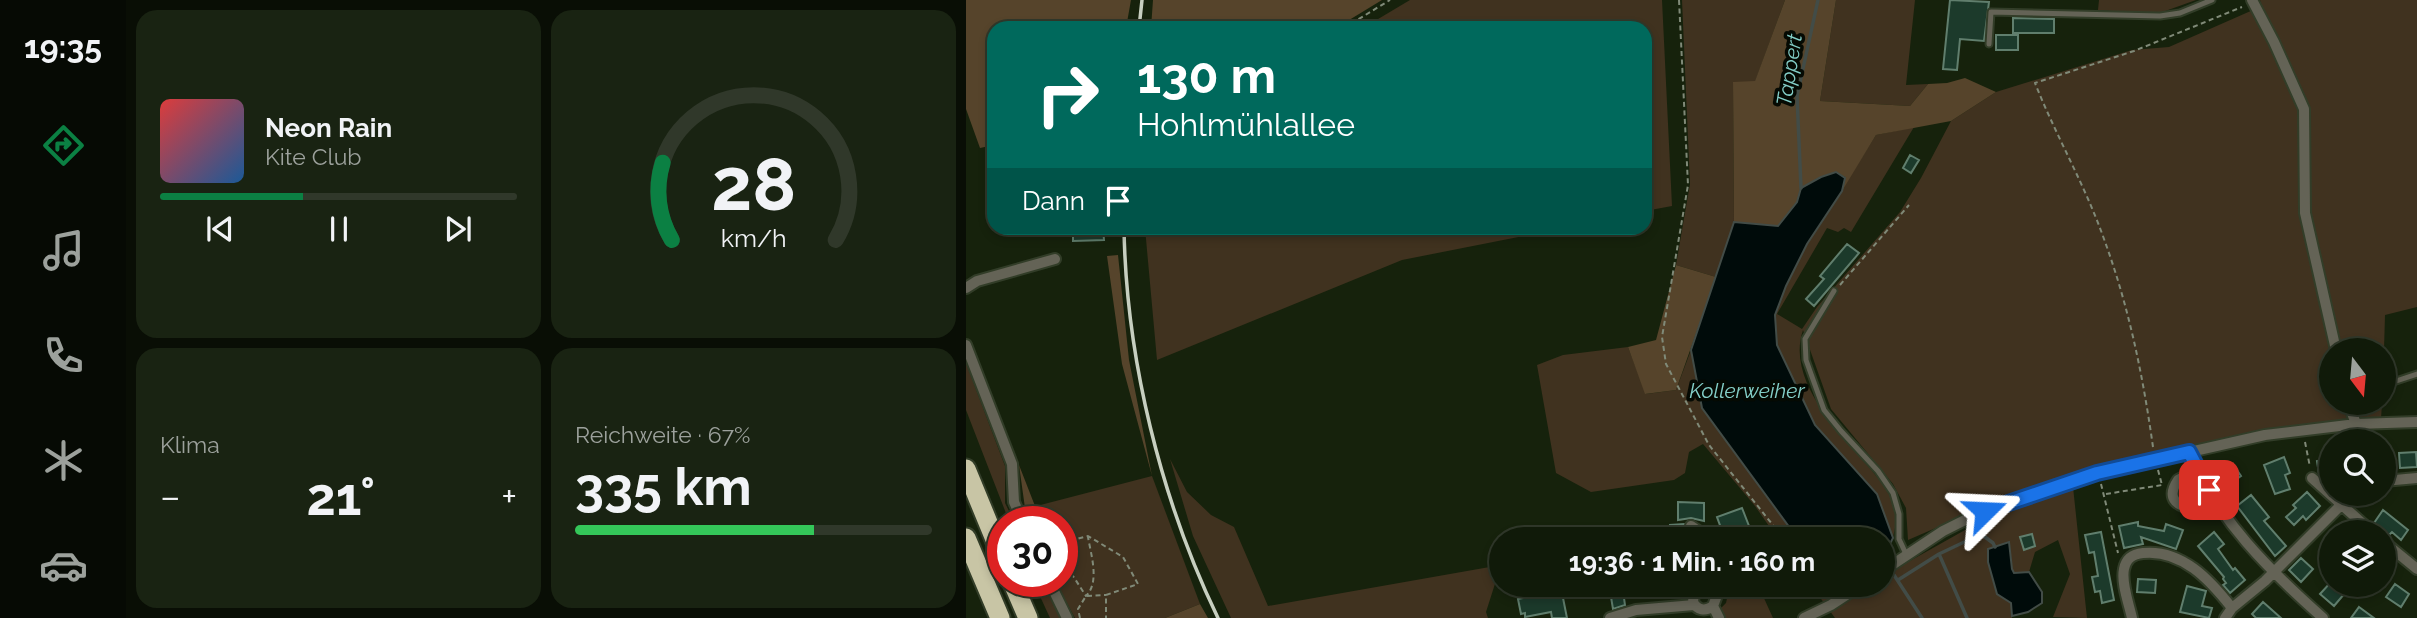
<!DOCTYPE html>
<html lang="de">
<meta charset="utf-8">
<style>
body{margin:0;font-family:Raleway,sans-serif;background:#192312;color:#f1f3f6;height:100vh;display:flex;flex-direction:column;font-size:26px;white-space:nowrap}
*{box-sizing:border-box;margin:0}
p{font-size:23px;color:#9ca19c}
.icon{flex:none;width:38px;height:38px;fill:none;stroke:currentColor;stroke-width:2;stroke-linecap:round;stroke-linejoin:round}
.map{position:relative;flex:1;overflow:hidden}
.sheet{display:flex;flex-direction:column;gap:10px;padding:10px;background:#090e05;width:840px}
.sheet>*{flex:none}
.top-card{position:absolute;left:21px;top:21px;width:665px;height:214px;border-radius:21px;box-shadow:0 4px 10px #0003,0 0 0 2px #30382a;background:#00695c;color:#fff;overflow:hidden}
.needle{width:46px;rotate:164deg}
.fabs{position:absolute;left:1353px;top:338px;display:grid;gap:14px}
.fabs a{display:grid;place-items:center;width:77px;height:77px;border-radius:50%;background:#101a09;box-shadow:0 4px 10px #0003,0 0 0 2px #30382a;font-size:35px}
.speed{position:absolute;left:21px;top:506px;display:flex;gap:14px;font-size:35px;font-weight:700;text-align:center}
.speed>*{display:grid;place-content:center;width:91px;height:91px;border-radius:50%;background:#101a09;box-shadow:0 4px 10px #0003,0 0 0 2px #30382a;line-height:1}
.speed .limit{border:10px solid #d22;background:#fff;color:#111}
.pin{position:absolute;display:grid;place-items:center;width:60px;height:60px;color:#fff;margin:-30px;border-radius:14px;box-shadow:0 4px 10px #0006}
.me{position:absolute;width:77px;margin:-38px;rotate:69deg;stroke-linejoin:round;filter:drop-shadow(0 0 5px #0008)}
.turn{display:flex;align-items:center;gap:24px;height:147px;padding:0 35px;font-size:32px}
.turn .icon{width:91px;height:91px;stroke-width:2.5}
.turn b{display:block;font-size:49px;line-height:60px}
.then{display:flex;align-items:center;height:66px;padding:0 35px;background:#0003;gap:14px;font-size:26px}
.big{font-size:52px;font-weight:700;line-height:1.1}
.sheet .tile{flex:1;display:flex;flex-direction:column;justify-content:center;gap:10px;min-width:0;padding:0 24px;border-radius:21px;background:#192312}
.sheet .dial{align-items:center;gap:0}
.dial svg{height:182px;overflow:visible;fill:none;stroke:#30382a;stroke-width:7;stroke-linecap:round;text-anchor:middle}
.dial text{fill:#f1f3f6;stroke:none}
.song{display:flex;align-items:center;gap:21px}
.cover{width:84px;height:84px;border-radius:10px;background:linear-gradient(135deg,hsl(0 70% 55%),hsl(210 70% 35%))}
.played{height:7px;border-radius:4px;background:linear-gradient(90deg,#0b8043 40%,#30382a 40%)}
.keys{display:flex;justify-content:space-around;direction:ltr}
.heat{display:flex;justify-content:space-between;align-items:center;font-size:38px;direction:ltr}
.charge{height:10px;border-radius:5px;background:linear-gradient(90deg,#34c759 67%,#30382a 0)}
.sheet .tiles{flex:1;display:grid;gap:10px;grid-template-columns:repeat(2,1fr)}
.trip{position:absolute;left:523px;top:527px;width:406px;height:70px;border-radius:35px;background:#101a09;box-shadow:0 4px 10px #0003,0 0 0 2px #30382a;font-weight:700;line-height:70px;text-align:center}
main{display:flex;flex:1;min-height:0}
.tabs{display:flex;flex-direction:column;width:126px;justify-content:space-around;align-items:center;background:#060a04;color:#9ca19c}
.tabs .icon{width:49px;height:49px}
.tabs .on{color:#0b8043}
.tabs b{font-size:32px;color:#f1f3f6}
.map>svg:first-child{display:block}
.green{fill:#40321f}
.forest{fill:#56442b}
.water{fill:#000b0a;stroke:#424c47;stroke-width:2}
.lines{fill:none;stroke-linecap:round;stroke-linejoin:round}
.stream{stroke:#424c47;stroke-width:3.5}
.building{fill:#1c3a2b;stroke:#607e6d;stroke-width:2}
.service-casing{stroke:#323d28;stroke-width:9}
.minor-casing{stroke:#323d28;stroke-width:14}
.motorway-casing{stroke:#323d28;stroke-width:23}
.path{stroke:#808a78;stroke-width:2;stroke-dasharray:5 3.5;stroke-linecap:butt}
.service{stroke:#646356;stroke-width:5}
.minor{stroke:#646356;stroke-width:10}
.motorway{stroke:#c8c5a5;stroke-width:19}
.rail{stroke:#c7cfc0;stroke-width:3.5}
.route-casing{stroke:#114b97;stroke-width:18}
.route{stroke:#1a73e8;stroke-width:12}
.labels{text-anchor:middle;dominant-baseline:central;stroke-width:7;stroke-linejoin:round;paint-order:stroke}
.water-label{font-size:21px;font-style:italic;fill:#84cfc8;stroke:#050a03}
</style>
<main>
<nav class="tabs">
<b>19:35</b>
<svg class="icon on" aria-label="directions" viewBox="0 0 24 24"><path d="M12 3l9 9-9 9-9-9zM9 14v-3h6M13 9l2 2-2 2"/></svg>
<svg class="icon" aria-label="music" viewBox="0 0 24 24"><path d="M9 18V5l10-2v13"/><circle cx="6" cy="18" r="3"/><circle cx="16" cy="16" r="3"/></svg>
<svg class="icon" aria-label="phone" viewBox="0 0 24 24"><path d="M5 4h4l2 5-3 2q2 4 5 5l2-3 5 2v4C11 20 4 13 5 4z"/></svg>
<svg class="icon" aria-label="climate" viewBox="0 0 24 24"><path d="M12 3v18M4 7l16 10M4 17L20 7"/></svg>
<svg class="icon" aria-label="car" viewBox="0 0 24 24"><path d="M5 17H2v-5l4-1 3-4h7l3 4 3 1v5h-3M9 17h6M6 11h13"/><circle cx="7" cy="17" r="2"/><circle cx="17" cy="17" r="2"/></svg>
</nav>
<section class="sheet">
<div class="tiles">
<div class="tile">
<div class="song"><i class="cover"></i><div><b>Neon Rain</b><p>Kite Club</p></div></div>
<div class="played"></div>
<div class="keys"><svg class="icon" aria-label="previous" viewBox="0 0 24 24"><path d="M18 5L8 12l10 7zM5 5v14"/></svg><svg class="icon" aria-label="pause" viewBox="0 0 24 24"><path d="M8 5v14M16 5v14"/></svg><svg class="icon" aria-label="next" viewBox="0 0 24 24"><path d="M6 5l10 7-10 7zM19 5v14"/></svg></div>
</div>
<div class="tile dial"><svg viewBox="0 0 100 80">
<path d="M14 69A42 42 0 1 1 86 69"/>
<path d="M14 69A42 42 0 0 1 10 35" stroke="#0b8043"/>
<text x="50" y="56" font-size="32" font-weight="700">28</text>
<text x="50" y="72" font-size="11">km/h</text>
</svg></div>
<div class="tile"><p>Klima</p>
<div class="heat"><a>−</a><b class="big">21°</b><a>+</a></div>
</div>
<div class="tile"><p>Reichweite · 67%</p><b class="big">335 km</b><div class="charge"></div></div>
</div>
</section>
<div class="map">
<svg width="1451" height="618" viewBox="0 0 1451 618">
<rect width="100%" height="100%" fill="#16220c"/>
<!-- green -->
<path class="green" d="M444,0H696L706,206L679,211V28H397Z
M716,0H819L789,82L767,83L768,222L750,277L710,265L724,184Z
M870,0H949L940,85L962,84L944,106L854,101Z
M1133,0H1230L1191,14L1132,10Z
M1294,0H1451V307L1419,315L1418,350H1365V402L1416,403L1415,419L1379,421L1037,499L942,540L940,508L927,484L865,409L837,330C820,380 872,431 901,465C913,479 929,497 930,516C931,523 928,531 927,538L911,494L849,425L811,345L809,315L820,286L841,244L910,135L948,127L885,232L878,228L872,232L861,228L811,314L836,329L851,307L934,212L955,178L985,121L1030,92L1166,50L1203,47L1296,6Z
M179,228H598L436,260L191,360Z
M662,347L680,394L710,390L725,350L736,408L832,539H812L789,506L737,444L723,452L719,473L708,480L625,492L590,473L571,365L597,355Z
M0,363L39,466V503L48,521H43L0,410Z
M204,459L221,492L245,515L268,527L302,606L535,565L520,612L522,618H265L227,536Z
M186,476L234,604L199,618H109L89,581H96V522L65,521L59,509Z
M1107,487L1121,618L1087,617L1104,574L1092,540L1069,552L1063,572L1048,573L1046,569L1045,556L1046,618H869L845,585L917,584V576L999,530L1063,502Z
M67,581H76L96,618H84Z
M774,585H792L807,618H760L754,609L760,603L763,589Z"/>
<!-- forest -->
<path class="forest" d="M0,0H165L160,28H28V145L14,148L0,109Z
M187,0H416L370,28H185Z
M819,0H870L854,101L944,106L962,84L981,83L999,78L1030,92L985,121L910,135L876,191L879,177L870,172L855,177L835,188L831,202L812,226L768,222L767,82L789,81Z
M152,255L163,360L186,476L156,364L141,256Z
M710,265L750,277L710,390L679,394L662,347L690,340Z
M53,465L69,506L59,508Z
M234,604L242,618H199Z"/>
<!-- water -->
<path class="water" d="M870,172L879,178L876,191L841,244L820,286L809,315L811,345L849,425L911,494L927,538L917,557V539H832L736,408L725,350L768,222L812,226L831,202L835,188L855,177Z
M1043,542L1046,569L1048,573L1063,572L1076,592V603L1062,612L1046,616L1045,603L1031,594L1022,562V549Z"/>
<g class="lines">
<!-- stream -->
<path class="stream" d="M835,188L831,96L852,0
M973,554L1015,534L1027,543L1029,547
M928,575L956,618
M932,580L973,554L1001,618"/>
</g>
<!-- building -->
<path class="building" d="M984,0L1023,2L1018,41L994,39L991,70L977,69Z
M1047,18L1088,19V33H1047Z
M1030,35H1052V50H1030Z
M944,155L953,160L945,173L937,168Z
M107,228H137L138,240L107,241Z
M881,244L893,253L848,306L840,299L858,279L854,276Z
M1450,452L1451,467L1434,468L1433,453Z
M1318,457L1324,473L1319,475L1324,489L1309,494L1298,465Z
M1365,459V473L1356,477L1353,474L1351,461Z
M1267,464L1275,476L1261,486L1253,474Z
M1341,492L1354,506L1340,520L1337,516L1328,525L1320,517L1330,508L1327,505Z
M1285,495L1303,517L1298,521L1320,546L1309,556L1271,506Z
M712,502L738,503V521L725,518L712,520Z
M776,508L783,526L774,530L778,539H759L751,517Z
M1417,510L1442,530L1435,540L1426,532L1423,535L1408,523Z
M1172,522V526L1198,531L1200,524L1217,530L1210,549L1175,537L1177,544L1158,548L1153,526Z
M718,524L719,535L705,536L704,525Z
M1135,532L1148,600L1136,603L1134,591L1129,592L1126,577L1132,576L1128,552L1123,553L1119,535Z
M1248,532L1258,544L1252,549L1267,570L1269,568L1279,580L1264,593L1257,585L1260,583L1257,579L1258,577L1232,546Z
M1066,534L1069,546L1058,550L1054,537Z
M1335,558L1347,569L1335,582L1323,570Z
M1172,579L1190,580L1189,593L1171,592Z
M1365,582V584H1370L1379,593L1368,606L1354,594Z
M609,584H656L659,605L647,609L644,591L597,598L601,618H586L585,612L559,617V613L555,614L552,599L557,598L555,591L571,588L572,593Z
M1429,584L1443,594L1435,607L1420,597Z
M1221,586L1240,591L1236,606L1246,608L1243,618L1214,612Z
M1297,602L1315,618H1290L1286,614Z
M1393,607L1408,618H1385Z"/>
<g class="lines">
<!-- service casing -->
<g class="service-casing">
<path id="service" d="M1023,44L1025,12L1194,16L1214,13L1246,0
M868,291L839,339L840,360L858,410L875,431L912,471L927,493L933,514V539L940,554
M1418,385L1451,374
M1384,411L1393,402"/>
</g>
<!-- minor casing -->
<g class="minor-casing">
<path id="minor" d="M1286,0L1308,42L1338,109L1339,213L1370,350
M0,288L11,281L89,259
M0,345L46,464L48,502L57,522
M1382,402L1390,424
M1223,452C1252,520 1303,570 1357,618
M1231,470L1212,480C1191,511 1237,510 1254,510
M1346,478L1406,532
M1418,481L1451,478
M725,526L744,539
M1418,542L1451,569
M917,571L977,531L1005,517L1034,505L1131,473L1299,435L1390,424L1451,422
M83,581L101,618
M749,594L761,590L760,584
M747,606C739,612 731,610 727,602L728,593L737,587L746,590L750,598L747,606L753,618
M644,618L670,610L728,605
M838,618L865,605L897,584
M1166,618C1163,604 1155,583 1158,569C1160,559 1166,554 1177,553C1216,549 1244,580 1266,608
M1259,618L1266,608L1299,581L1386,494"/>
</g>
<!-- motorway casing -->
<g class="motorway-casing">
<path id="motorway" d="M0,469L37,559
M0,538L34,618
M46,581L62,618"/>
</g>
<!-- path -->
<path class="path" d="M713,0L722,185L696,337L700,364L743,445L818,539
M378,28L424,0
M874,285L943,205
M1339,442L1344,467
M1187,447C1177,376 1163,307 1138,239C1119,185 1090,136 1069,83L1168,51L1276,7
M1192,470L1196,485
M1135,484L1152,553
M1140,494L1196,485
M96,543L122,536L157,557L172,584L140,595V618
M96,559L120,596C134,582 125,555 122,537
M849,584L858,596
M114,618L112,609L120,596L140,595"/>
<!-- service -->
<use href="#service" class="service"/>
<!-- minor -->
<use href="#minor" class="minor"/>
<!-- motorway -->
<use href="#motorway" class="motorway"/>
<!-- rail -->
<path class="rail" d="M173,28L176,0
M158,228C160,358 195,500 252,618"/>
</g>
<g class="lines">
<!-- route casing -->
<g class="route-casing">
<path id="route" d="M1019,511L1131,473L1223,452L1243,490"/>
</g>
<!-- route -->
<use href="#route" class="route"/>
</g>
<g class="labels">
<!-- water labels -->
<g class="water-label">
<text transform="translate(823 70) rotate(-81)">Tappert</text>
<text x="781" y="390">Kollerweiher</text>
</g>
</g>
</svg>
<div class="fabs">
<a><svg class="needle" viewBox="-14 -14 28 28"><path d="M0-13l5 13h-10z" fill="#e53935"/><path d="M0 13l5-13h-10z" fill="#9ca19c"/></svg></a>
<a><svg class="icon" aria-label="search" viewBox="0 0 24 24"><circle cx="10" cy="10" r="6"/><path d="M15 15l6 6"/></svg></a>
<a><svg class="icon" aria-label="layers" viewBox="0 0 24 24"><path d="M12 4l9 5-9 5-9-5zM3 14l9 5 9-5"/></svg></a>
</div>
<div class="speed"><div class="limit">30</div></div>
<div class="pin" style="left:1243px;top:490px;background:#d93025"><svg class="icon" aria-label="arrive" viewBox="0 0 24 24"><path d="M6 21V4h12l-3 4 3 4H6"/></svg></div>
<svg class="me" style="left:1019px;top:511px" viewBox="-20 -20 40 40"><path d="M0-17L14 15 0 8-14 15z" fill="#1a73e8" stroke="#fff" stroke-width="4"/></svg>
<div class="trip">19:36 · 1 Min. · 160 m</div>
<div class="top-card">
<div class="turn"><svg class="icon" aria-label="right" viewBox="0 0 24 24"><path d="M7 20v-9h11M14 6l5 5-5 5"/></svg><div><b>130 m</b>Hohlmühlallee</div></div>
<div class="then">Dann<svg class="icon" aria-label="arrive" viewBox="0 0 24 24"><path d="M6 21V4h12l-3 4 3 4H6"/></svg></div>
</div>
</div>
</main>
